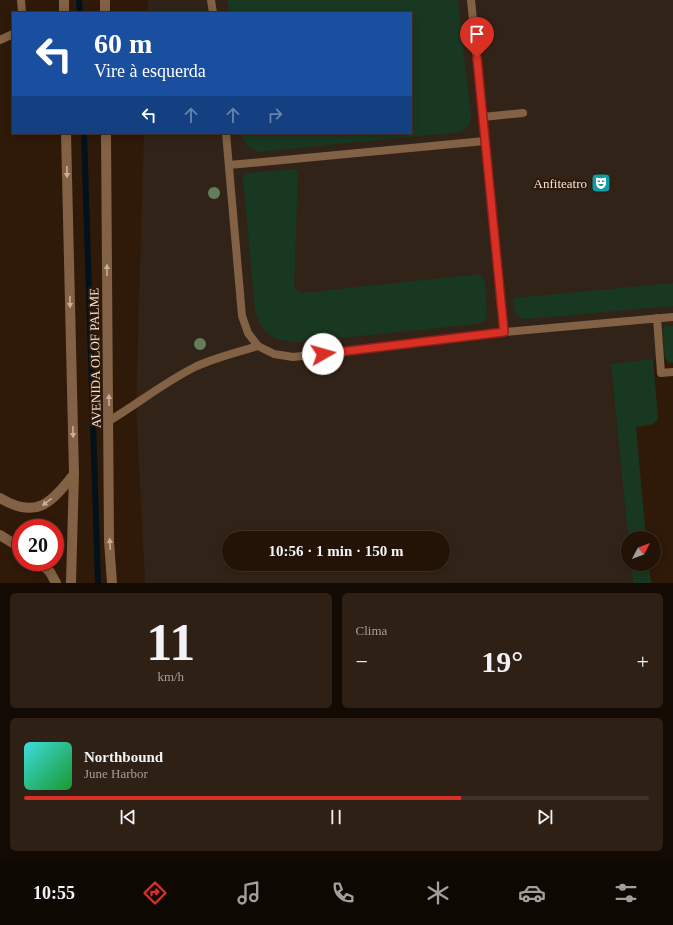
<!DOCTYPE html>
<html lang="pt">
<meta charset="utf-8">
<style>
body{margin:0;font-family:"Times New Roman",serif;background:#2f2015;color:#f1f3f6;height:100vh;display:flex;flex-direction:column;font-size:15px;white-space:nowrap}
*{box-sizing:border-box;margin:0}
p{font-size:13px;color:#a39e9b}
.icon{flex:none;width:22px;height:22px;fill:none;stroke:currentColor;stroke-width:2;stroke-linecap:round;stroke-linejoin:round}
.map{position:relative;height:583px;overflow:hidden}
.details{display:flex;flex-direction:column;gap:10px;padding:10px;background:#130a04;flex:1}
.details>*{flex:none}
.guide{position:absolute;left:12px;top:12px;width:400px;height:122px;border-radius:0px;box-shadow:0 2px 10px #0003,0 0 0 1px #403228;background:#1a4fa0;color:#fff;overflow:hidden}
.needle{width:26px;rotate:49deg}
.buttons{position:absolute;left:621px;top:531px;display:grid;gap:8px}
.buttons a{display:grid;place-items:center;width:40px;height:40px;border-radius:50%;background:#231307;box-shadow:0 2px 10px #0003,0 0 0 1px #403228;font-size:20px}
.speed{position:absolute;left:12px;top:519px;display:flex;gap:8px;font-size:20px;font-weight:700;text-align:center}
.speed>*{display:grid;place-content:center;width:52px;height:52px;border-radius:50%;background:#231307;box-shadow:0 2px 10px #0003,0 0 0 1px #403228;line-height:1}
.speed .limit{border:6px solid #d22;background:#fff;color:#111}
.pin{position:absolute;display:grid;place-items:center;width:34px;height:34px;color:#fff;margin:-41px -17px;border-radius:50% 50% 50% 0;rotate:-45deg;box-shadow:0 0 4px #0007}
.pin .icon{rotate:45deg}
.me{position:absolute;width:44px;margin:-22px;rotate:83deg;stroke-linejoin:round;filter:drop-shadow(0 0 3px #0008)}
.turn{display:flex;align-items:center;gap:14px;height:84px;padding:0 16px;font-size:18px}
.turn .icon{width:52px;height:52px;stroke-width:2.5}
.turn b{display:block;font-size:28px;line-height:34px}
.lanes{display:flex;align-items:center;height:38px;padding:0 16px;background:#0003;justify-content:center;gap:20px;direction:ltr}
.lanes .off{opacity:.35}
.big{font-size:30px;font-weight:700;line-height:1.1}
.details .tile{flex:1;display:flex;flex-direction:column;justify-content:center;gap:6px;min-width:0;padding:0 14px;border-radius:6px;background:#2f2015}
.details .dial{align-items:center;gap:0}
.dial b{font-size:52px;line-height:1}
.song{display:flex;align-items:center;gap:12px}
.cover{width:48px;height:48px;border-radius:6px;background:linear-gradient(135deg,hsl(180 70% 55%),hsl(130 70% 35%))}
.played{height:4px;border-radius:2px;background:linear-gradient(90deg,#d93025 70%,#403228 70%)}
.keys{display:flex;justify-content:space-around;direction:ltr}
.heat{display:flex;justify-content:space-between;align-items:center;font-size:22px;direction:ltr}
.details .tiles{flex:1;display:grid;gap:10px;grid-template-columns:1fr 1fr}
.tile:last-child{grid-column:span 2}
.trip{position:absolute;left:222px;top:531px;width:228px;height:40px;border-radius:20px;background:#231307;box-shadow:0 2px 10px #0003,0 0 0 1px #403228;font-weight:700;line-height:40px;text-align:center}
.tabs{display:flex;height:64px;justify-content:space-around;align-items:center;background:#0e0803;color:#a39e9b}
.tabs .icon{width:28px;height:28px}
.tabs .current{color:#d93025}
.tabs b{font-size:18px;color:#f1f3f6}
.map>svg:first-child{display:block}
.commercial{fill:#312317;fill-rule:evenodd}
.green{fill:#193821}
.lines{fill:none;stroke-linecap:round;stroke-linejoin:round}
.stream{stroke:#02111a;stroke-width:6}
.service{stroke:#826144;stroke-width:8}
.minor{stroke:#826144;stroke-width:10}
.tertiary{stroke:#826144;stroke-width:10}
.tree{fill:#637f5a}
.oneway{fill:#c5af9d}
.route-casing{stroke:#8d1f18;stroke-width:10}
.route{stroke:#d93025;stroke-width:7}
.labels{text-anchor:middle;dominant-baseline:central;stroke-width:4;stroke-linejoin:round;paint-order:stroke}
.poi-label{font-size:13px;fill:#f2e3d9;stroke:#2f1909;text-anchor:end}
.street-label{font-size:13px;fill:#f2e3d9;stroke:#2f1909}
</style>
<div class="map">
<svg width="673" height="583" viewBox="0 0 673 583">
<rect width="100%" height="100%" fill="#2f1909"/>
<!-- commercial -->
<path class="commercial" d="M148,0H673V358L611,364L628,538V564H631L633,583H145L136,404L144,133H411V13H147ZM229,538H443V564H229Z"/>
<!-- green -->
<path class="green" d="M228,0H458L471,118C470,125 467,129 460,132L257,152C249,148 243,143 241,133H411V13H229Z
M296,169L298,171L294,286L297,290L301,293L480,274L484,279L485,282L487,315L485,321L478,324L301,342C276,342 261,336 255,310L243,176L245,173Z
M673,283V306L527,319C513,318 514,310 513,298Z
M665,326H673V363L668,362L665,358L663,329Z
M653,359L658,417C655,427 645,425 636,427L646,538H628L611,364Z
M631,564H649L651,583H633Z"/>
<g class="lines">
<!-- stream -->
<path class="stream" d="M79,0L80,13
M84,133L98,583"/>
<!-- service -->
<path class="service" d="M21,0L22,13
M211,0L213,13
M471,0L504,332
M0,40L13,34
M483,117L523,113
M226,133L242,316L248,333L258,346
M229,165L485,141
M657,318L661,373L673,372
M109,421C139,403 166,381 197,366C217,357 238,352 258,346L274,354L293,357L504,332L673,317"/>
<!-- minor -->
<path class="minor" d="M0,498C37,520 51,503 74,474
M0,535L21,548
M40,562L50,572L56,583"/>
<!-- tertiary -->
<path class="tertiary" d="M64,0V13
M105,13V0
M66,133L74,474L71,583
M106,133L109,541L112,583"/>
</g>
<!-- trees -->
<g class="tree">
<circle cx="214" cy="193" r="6"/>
<circle cx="200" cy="344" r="6"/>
</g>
<!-- one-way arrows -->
<defs><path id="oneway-solid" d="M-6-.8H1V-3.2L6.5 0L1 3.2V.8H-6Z"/></defs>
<g class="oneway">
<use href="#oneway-solid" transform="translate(67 172) rotate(89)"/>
<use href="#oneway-solid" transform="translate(107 270) rotate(-91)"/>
<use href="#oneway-solid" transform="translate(70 302) rotate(89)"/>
<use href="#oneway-solid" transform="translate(109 400) rotate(-91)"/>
<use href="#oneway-solid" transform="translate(73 432) rotate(89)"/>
<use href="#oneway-solid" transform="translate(47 502) rotate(142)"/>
<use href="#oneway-solid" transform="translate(110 544) rotate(-93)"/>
</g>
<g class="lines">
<!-- route casing -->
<g class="route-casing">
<path id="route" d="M323,354L504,332L477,58"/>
</g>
<!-- route -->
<use href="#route" class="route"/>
</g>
<!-- icons -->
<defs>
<g id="theatre-square" transform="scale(1)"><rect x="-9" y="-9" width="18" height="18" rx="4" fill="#0f9aa8" stroke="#2f1909"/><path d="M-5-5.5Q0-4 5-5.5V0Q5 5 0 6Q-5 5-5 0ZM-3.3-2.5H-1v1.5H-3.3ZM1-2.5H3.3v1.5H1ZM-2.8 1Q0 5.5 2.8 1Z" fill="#fff"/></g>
</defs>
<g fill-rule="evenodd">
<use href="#theatre-square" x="601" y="183"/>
</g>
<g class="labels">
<!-- poi labels -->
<g class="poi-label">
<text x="587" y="183">Anfiteatro</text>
</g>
<!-- street labels -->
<g class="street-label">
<text transform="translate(95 358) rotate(-91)">AVENIDA OLOF PALME</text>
</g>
</g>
</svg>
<div class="buttons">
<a><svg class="needle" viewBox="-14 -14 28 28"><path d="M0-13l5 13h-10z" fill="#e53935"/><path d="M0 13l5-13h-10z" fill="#a39e9b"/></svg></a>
</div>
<div class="speed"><div class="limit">20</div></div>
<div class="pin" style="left:477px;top:58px;background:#d93025"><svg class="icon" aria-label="arrive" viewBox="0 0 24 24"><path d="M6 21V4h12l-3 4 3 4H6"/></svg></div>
<svg class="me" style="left:323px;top:354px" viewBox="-20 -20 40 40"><circle r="19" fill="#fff"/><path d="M0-13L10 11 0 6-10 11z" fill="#d93025"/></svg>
<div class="trip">10:56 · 1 min · 150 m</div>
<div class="guide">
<div class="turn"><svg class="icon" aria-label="left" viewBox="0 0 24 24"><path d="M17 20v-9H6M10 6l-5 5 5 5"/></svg><div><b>60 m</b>Vire à esquerda</div></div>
<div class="lanes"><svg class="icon" aria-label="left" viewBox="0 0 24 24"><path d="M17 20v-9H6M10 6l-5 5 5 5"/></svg><svg class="icon off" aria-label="ahead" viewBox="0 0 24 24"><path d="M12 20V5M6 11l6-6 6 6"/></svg><svg class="icon off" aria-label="ahead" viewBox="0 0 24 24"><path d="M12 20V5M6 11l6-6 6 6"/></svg><svg class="icon off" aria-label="right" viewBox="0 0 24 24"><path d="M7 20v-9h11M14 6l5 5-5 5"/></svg></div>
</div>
</div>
<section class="details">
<div class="tiles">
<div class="tile dial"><b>11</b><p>km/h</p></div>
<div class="tile"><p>Clima</p>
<div class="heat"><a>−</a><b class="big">19°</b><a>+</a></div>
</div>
<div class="tile">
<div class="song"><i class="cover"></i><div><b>Northbound</b><p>June Harbor</p></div></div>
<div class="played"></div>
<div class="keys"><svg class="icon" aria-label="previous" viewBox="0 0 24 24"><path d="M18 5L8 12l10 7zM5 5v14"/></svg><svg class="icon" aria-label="pause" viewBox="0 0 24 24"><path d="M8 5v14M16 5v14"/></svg><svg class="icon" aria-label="next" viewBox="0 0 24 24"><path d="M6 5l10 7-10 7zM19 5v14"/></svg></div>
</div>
</div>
</section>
<nav class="tabs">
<b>10:55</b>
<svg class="icon current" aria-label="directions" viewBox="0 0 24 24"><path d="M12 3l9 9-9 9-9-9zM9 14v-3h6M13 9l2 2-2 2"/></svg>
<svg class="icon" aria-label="music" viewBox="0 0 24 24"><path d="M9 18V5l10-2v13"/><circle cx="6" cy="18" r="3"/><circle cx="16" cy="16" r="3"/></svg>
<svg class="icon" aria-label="phone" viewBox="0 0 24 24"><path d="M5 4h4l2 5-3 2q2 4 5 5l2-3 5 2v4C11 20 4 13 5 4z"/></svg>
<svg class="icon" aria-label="climate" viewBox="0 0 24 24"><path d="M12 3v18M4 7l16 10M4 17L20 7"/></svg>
<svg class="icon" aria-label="car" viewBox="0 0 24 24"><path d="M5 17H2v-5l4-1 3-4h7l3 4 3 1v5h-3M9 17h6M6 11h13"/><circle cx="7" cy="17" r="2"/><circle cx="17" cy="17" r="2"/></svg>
<svg class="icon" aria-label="filters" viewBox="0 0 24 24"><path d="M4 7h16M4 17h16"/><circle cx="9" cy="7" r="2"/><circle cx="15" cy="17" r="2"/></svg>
</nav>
